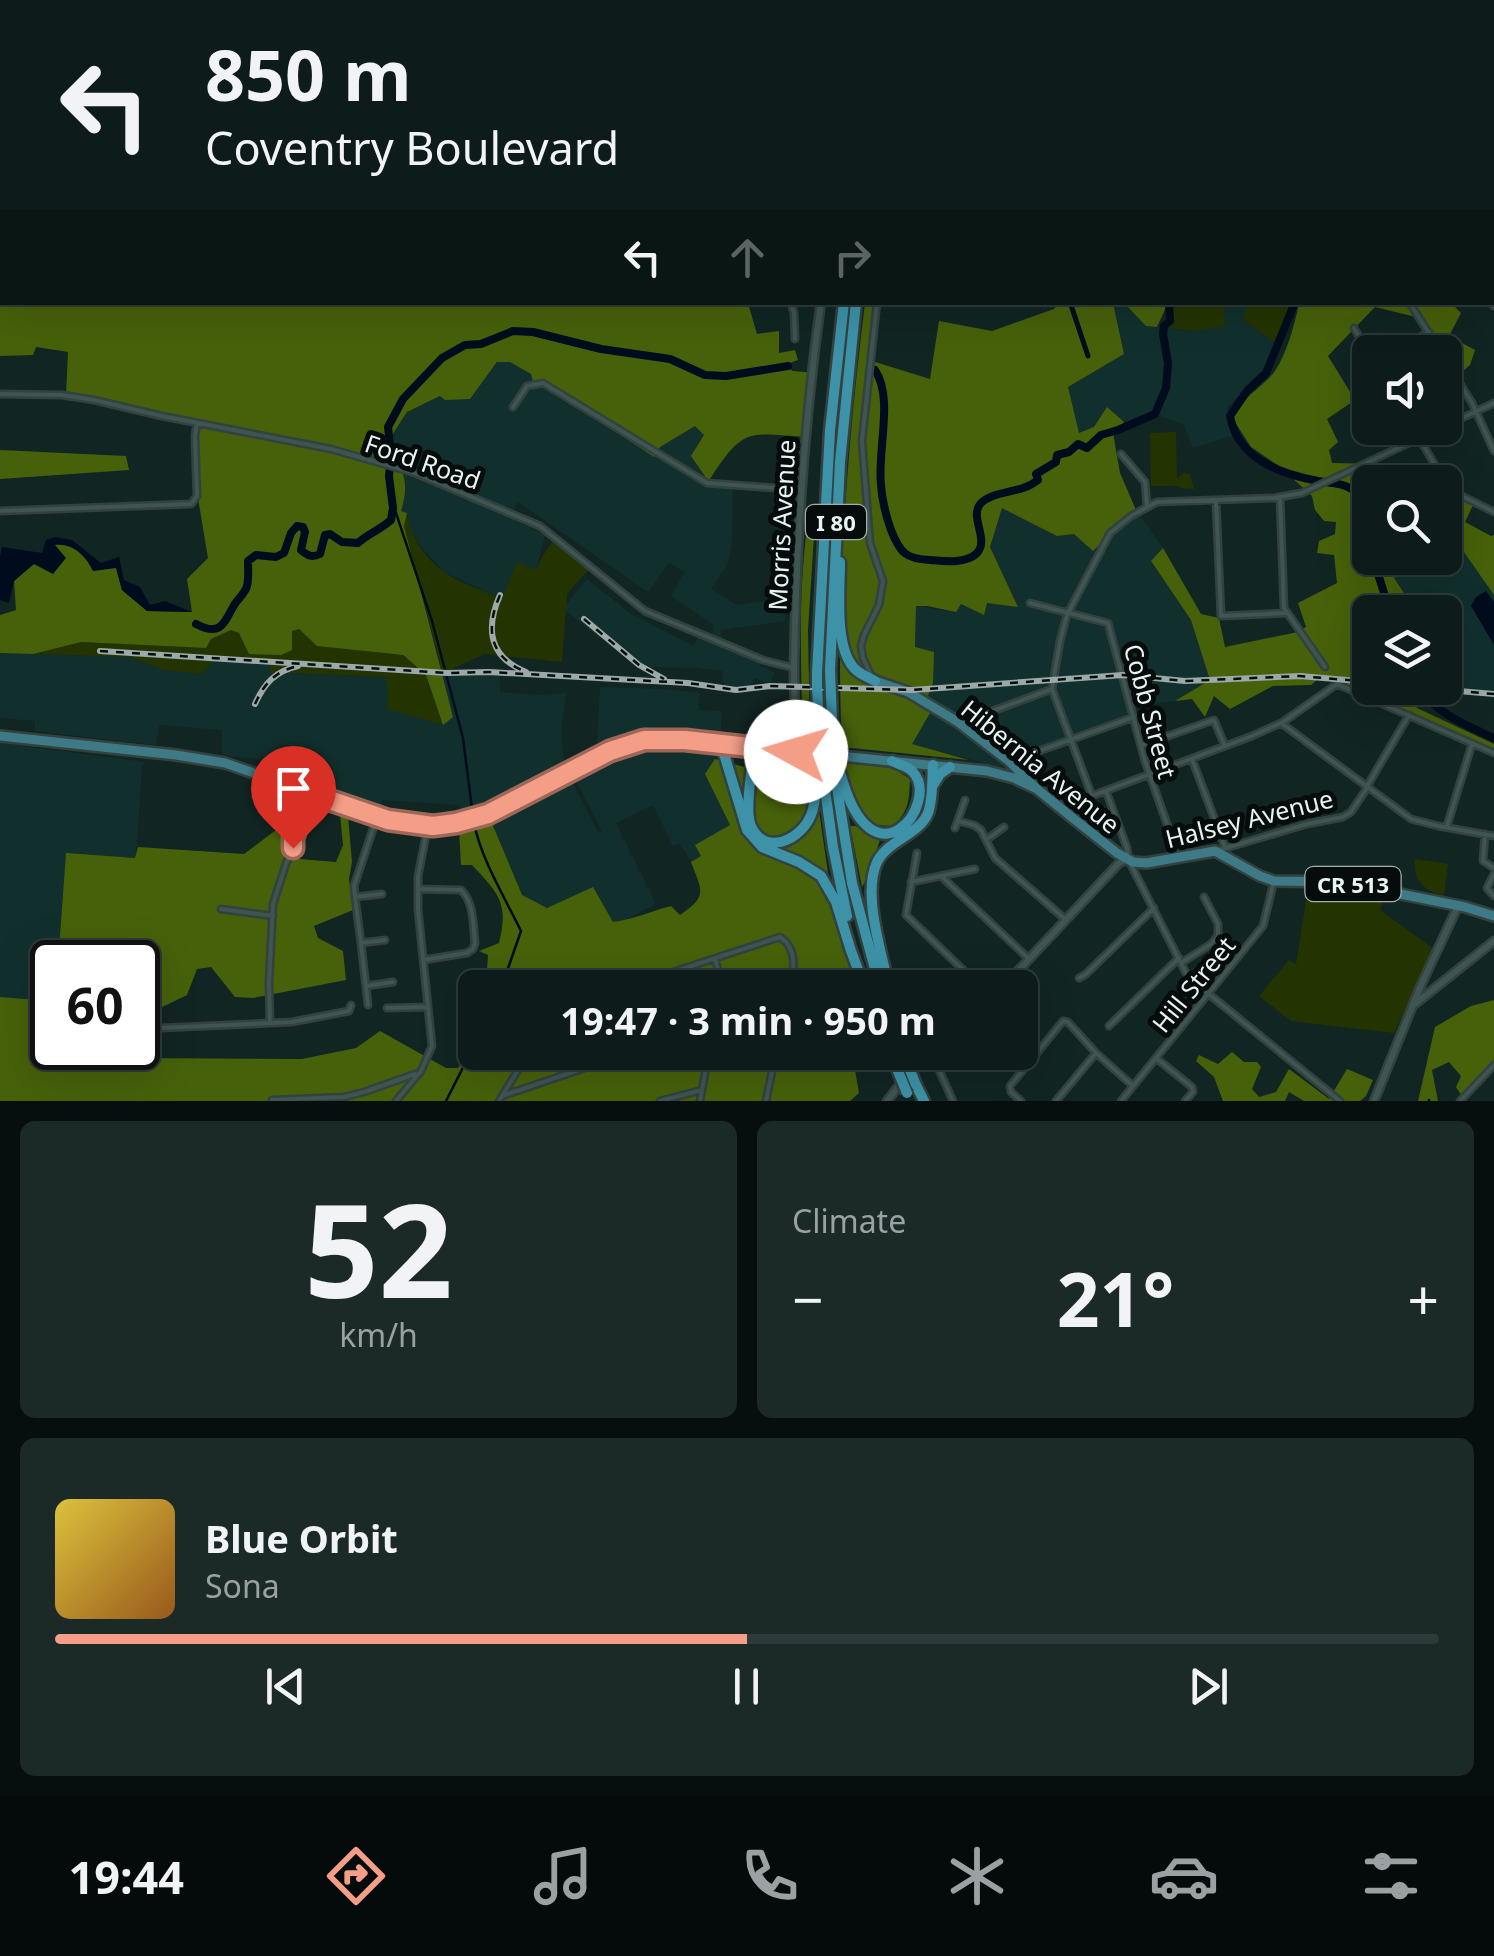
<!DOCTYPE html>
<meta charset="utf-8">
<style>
body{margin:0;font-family:"Noto Sans",sans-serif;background:#1b2927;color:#f1f3f6;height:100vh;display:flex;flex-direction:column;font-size:38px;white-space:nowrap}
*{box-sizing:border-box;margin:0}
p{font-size:32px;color:#9aa1a2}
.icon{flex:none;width:55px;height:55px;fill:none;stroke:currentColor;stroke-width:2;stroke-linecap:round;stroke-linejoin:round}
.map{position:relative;height:1101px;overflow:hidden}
.details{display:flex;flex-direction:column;gap:20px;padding:20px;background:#070f0e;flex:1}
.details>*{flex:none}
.guide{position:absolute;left:0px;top:0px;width:1495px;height:305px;box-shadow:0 10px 40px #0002,0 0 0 2px #2d3a39;background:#0d1c1a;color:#f1f3f6;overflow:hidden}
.tools{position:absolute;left:1352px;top:335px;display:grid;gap:20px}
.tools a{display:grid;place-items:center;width:110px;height:110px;border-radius:15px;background:#0d1c1a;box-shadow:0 10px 40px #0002,0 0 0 2px #2d3a39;font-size:50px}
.speed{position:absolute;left:30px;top:940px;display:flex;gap:20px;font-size:50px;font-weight:700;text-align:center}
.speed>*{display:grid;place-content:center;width:130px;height:130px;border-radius:50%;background:#0d1c1a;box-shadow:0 10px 40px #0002,0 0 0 2px #2d3a39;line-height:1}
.speed .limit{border:5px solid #111;border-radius:15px;background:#fff;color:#111}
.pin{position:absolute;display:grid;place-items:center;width:85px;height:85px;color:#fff;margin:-102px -42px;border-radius:50% 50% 50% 0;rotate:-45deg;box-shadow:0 0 10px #0007}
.pin .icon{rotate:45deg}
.me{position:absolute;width:110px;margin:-55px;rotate:276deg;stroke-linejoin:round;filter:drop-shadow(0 0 8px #0008)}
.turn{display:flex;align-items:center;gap:35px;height:210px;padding:0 40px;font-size:45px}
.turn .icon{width:130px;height:130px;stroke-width:2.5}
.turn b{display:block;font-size:70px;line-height:85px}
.lanes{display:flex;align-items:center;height:95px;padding:0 40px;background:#0003;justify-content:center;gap:50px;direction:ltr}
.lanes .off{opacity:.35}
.big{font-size:75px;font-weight:700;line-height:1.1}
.details .widget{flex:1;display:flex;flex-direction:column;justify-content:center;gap:15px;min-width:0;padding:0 35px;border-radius:15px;background:#1b2927}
.details .dial{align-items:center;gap:0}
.dial b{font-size:130px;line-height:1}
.song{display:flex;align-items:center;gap:30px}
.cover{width:120px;height:120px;border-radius:15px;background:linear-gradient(135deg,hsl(50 70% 55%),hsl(30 70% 35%))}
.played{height:10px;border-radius:5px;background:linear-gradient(90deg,#f49e88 50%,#2d3a39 50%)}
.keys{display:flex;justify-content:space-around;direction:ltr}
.heat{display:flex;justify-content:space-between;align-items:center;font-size:55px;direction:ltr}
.details .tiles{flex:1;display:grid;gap:20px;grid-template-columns:1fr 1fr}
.widget:last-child{grid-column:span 2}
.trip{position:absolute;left:458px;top:970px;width:580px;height:100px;border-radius:15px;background:#0d1c1a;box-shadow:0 10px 40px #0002,0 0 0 2px #2d3a39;font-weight:700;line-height:100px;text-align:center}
.tabs{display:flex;height:160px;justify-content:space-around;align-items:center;background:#050b0a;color:#9aa1a2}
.tabs .icon{width:70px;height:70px}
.tabs .selected{color:#f49e88}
.tabs b{font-size:45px;color:#f1f3f6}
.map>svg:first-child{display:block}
.built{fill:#11302d}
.green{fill:#243400}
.forest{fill:#47610a}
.water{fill:#000c1d}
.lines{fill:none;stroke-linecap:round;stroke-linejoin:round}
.stream{stroke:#000c1d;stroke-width:2.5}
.canal{stroke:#000c1d;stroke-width:5}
.river{stroke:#000c1d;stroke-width:8}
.minor-casing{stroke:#33413f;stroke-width:9}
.tertiary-casing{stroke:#33413f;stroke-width:11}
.primary-casing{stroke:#33413f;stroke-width:14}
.motorway-casing{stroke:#33413f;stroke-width:15}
.minor{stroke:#3f5552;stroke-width:4}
.tertiary{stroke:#3f5552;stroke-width:6}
.primary{stroke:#3e7a86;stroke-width:9}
.motorway{stroke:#3d92a8;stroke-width:10}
.rail-casing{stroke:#9baaa9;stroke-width:6}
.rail{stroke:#050c0b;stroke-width:2.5;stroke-dasharray:8;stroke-linecap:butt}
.motorway-bridge-casing{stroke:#33413f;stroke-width:15;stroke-linecap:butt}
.motorway-bridge{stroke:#3d92a8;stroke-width:10}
.route-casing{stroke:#9f6758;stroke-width:25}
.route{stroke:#f49e88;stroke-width:18}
.labels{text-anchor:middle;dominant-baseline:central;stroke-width:10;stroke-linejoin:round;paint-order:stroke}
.shield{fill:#050c0b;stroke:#a4aead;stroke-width:2.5}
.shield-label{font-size:22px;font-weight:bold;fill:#e8f4f3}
.street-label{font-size:25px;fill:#e8f4f3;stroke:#050c0b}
</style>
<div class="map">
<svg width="1494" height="1101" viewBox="0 0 1494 1101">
<rect width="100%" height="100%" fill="#112523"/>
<!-- built -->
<path class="built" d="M1113,303H1124L1146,326L1197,331L1222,303H1248L1244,316L1247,323L1278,344L1263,372L1227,407L1232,436L1193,448L1184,425L1156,414L1113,433L1094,427L1079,434L1068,387L1124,354Z
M498,362H510L531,374L536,387L543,388L653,456L660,447L695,426L705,435L703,470L708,479L733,482L732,544L728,563L711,589L737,605L786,598L785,621L721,630V637L762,655L760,666L775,673L769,684L754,678L749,690L724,689L722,671L696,668L637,667L566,611V605L587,579L631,614L694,646L701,630L712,634L714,625L671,596L685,572L669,563L648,592L518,502L510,517L545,535L536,570L502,599L444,572L421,547L408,526L407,513L401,511L385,446L407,412L441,396L470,399Z
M1002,508L1057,536L1110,524L1136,510L1163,548L1151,562L1191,620L1211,680L1175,701L1131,707L1132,716L1006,763L1020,776L977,761L911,744L934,706L926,701L915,648L916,606L947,611L961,604L984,614L986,603L1018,606L990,547Z
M1445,525L1494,595V696L1430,690L1429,688H1445V612H1416L1384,562L1383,558H1445Z
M0,653L130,657L163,670L202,674L213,660L271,664L272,672L388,677L453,717L441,676L500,672V692L538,695L566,693L561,735L564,763L477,808L461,812L459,805L382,800L381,808L332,789L327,776L284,774L261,766V759L236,757L222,754V730L159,725L156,745L35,731V721L0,718Z
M600,687L665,689L700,693L698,710L722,711L719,753L705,775L730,825L696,845L701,856L691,862L680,844L673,846L653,805L616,823L656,904L618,923L613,922L593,888L547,908L522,896L491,821L569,776L598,832L602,831L573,775L605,759L597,741Z
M0,743L145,762L142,767L136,858L66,854L58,962H52V992L50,1001L0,997Z"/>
<!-- green -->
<path class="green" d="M1171,303H1223L1225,326L1197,331L1168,328Z
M1248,303H1290L1278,344L1247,323L1243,316Z
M1176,432L1177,478L1184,473L1190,474L1194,489L1181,488L1178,486H1151L1150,433Z
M407,513C409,535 426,559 444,572C460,584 484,590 502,599L517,562L536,570L542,557L556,536L590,568L567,594L562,662L485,654L441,674L439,658L404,526Z
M299,629L317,646L402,655L426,675L443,725L388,709L387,677L271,672L270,664L214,660L202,674L163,670L130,657L33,654L81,642L205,648L211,639L231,630L239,633Z
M1415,859L1448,864L1444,895C1424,892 1413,879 1415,859Z
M1313,890L1343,891L1384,900L1380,910L1434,949L1394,1033L1291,1021L1259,996L1289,960L1296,964L1306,901Z"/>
<!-- forest -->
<path class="forest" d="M0,161L2,163V302L748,303L757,334L779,331V353L795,350L798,360L787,364L792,371L817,373L809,437C748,434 745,425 710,479H707L691,456L704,435L695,426L660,447L654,457L566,399L533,381L531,374L510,362H497L470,399L445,400L440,396L407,412L385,446C404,469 410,481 401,511L407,513L404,526L453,717L443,725L426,675L403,655L317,646L299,629L292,631V650L281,655L249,654L239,633L231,630L211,639L206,648L81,642L33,654L0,653V615L16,610L14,581L55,544C73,544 85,554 93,570L116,567L122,590L147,611L192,612L187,579L208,558L198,498L196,422L66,395L68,352L36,347L33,355L0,356Z
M865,303H880L872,361L930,379L939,321L992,331L1054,309L1058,303H1113L1124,354L1068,387L1079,433L1094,427L1107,407L1124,422L1113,433L1120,473L1136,510L1093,551L1074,534L1057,536L1002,508L990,547L1018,607L987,603L984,615L961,604L956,612L927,606H916L915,647L934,652L933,683L926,701L934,706L912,744L969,760L842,747C835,599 847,449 865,303Z
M1124,303H1168L1157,327L1146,326Z
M1299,303H1451L1461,313L1449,336L1475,350L1470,365L1457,376L1424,319L1375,307L1328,356L1355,400L1327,419L1338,442L1329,450L1332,463L1379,464L1387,482H1370V558H1383L1384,562L1416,612H1370V688H1410L1417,708L1494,744V750L1323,675L1311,685L1273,686L1230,709L1214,696L1205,717L1192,699L1175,701L1210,680L1191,620L1151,561L1163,548L1201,614L1219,618L1225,647L1298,632L1306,627L1298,603L1337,583L1334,555L1317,553L1319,541L1335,534L1336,522L1324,521L1315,510L1312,496L1279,466L1251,447L1233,419C1242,395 1261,390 1275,371C1287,353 1295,323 1299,303Z
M0,450L126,456L129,470L0,479Z
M1449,489L1474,503L1465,522L1491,536L1494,535V595L1445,525V493Z
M816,505L808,630L810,744L803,739C801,663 797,584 810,509Z
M715,759L759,771L788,760L812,762L829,880L858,987H486L488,955L479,951L499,943C509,903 499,894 472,865H461L459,830L491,821L522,895L547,908L593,887L613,922C631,920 652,911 671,906L680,915C708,896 702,891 691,862L701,856L695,845L730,825L705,774Z
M845,763L893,768L910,779C909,801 909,811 893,826L874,825C856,807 850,788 845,763Z
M292,800L299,804L293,822L299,859L336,862L343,845L340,814L348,816L352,862L349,879L353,910L314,926L318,938L343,951L346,980L253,998L235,997L211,967L197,969L187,995L156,1010L138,1006V962H58L66,853L135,858L138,847L244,854L292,818Z
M850,826H856L867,835L880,840L868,876L862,887Z
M0,997L50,1001C49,1017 52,1031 52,1048H81L119,1058L302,1059L356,1048L380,1031L446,1068H458L465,1058L475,1032V1052L864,1053L854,1064L859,1093L850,1101H0Z
M1494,1000V1066L1462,1096L1456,1087L1461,1076L1449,1062L1432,1070L1438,1101H1418L1435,1027L1471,1006Z
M1232,1052L1244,1062H1257L1261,1067L1252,1089L1259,1097L1276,1092L1289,1069L1329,1099L1347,1069L1373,1080L1366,1096L1360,1101H1304L1289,1092L1285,1101H1223L1214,1077L1196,1061L1199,1055L1218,1064Z"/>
<!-- water -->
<path class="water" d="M55,537L72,540L101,563L119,557L124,580L140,587L150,605L165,601L192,612L147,611L122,590L116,568L93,571C85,555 73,543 55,545L66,558L53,574L34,564L14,581L9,603L0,600V556L2,547L42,553L46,540Z
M1486,591L1494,602V645L1471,606L1476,597Z"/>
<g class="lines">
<!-- stream -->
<path class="stream" d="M390,495L432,621L463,738L473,816
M474,823C481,859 505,898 521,931L505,977L499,988
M446,1101L475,1044
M1429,1101V1100"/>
<!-- canal -->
<path class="canal" d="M986,0V2
M1070,302L1088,356"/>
<!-- river -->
<path class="river" d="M1009,0V2
M1295,302L1266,373L1247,391L1230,416C1238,459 1280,474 1318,481C1331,483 1346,483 1355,492C1368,504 1368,528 1370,544
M875,370C894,398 877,451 881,485C882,500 886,516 891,530C900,553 906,559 930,560C943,561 965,564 976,554C991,540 968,517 981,503C994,490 1021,494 1038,480L1036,474L1056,462L1057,455L1069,452L1078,444L1087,448L1101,435L1118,430L1155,414L1166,388L1168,363L1163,334L1164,326L1170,321L1169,302
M1373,558L1390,612
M196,624C219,636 223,626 233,607C237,599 245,594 247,586C249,579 248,569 248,561L256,555L276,557L284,553L291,533L297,526L303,527L305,532L301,550C308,556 312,558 320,554L325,535L330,534L342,542L358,543C369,533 380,530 391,520L393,508L389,476L391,454L388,427L403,399L442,358L465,345L481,344L513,331L533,332L601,349L670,359L705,375L726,376L788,366
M1419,688C1437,714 1466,725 1494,738"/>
<!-- minor casing -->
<g class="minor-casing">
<path id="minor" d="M267,0L268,2
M370,0L372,2
M475,0L476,2
M807,0L810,2
M1201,0L1202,2
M256,2L262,0
M680,2V0
M769,2L773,0
M1177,2L1182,0
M1391,2L1395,0
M0,48L2,49
M1492,59H1494
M1492,124H1494
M0,138L2,136
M1492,181H1494
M791,302L794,313L795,339
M1409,302L1441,352
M1354,328L1370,355
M1395,352L1429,332
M1445,359L1472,403L1494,451
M0,394L62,395L94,400L162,416L331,449L415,473L540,526L645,611L763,660L794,668
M513,407L527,386L543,383L707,483L802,490
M1445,426L1494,403
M1413,428L1450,490L1494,512
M1121,454L1145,482L1147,506
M1280,497L1284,608L1325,667
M1216,501L1221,616L1286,613
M0,511L191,504L197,496L195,436L197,423
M1030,603L1108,623L1145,761L1175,847
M870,673L863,658L861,646L864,635L879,605L883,581L870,543L862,441L877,302
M963,722L1052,689
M1281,723L1411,819L1438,826L1494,836
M1142,745L1214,720L1225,746
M1192,759L1225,847
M1011,761L1134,717
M1366,788L1409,715
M1106,791L1127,848L1128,859L1188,977L1340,1101
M1092,796L1052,689L1060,641L1067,615L1110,533L1131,516L1157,502L1274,498L1302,493L1441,428
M1062,809L1086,798L1252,736L1283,722L1337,684L1494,753
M377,817L354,886L355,897L382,894
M958,821L974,825L981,830L995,858L1066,920
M1447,826L1472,744
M955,828L965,800
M1485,834L1483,861L1494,868
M986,840L1004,827
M293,848V838L308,796
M1216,851L1307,824L1343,817L1351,812L1367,788
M917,853L906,915L982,988
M1494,874L1487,888L1494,896
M942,877L1029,959
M911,882L975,869
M418,889L461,890C474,902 473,925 475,943L473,949L467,953L423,960
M355,897L361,943L385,940
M221,909L273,916
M361,943L368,1005
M715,959L723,988
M1181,963L1211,944L1218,936V924L1204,897
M1079,978L1086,974L1154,908
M366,986L393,982
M624,988L780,937C798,949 794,969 790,988
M387,1008L427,1007
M270,1023L269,983L273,904L287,861L299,842L316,795
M1109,1026L1179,958
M138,1029L292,1022L349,1011L351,1005
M931,1052L953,1101
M1156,1058L1192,1087L1193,1092L1185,1101
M502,1096L632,1052
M272,1100L344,1097L364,1092L415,1074
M396,1101L421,1071L432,1046L418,909V876L428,825
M499,1101L529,1052
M660,1101L702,1090
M700,1101L709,1052
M766,1101L776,1052
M1021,1101L1011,1092L1010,1086L1063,1021L1068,1022L1096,1053L1133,1086
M1056,1101L1096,1053
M1121,1101L1263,926L1274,881
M1460,1101L1494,1065"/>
</g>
<!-- tertiary casing -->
<g class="tertiary-casing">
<path id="tertiary" d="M716,0L717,2
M1492,302L1494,305
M796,751C796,723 794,696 794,668C796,546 804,423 821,302
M1002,988L1119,863L1127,859
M1415,1004L1494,941
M887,1101L925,1052
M1374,1101L1421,985L1458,906"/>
</g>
<!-- primary casing -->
<g class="primary-casing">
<path id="primary" d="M1268,0L1270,2
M1492,200L1494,201
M875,681L908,692L958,722L1009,761L1037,789L1074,819L1117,853L1133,862L1146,863L1215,851L1260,876L1274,881L1341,882L1465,907L1494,916
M0,736L176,755L225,763L388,820L433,826L456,823L488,814L621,746L653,739L685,740L987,771L1014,778L1037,789"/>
</g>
<!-- motorway casing -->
<g class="motorway-casing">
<path id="motorway" d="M908,2L909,0
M921,2V0
M840,562C840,590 834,646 854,668C859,674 868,677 875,681
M830,670L840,462L856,302
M817,673L830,430L844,302
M817,688L820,741
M721,744L747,830L762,847L799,862L821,876L836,902L851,951L865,988
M754,747C753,766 744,810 751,826C765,857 801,840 811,815C816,803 816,789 817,776
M754,764L762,752L773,749
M834,769L852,883L880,988
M823,775L833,847L847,916
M841,775C873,892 941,803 913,772C908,766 899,765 892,761
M933,785L940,774L950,767
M889,988C882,953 862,895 877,862C888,840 919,835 928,813C933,799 932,780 933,765
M916,1085L924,1101"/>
</g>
<!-- minor -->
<use href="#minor" class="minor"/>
<!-- tertiary -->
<use href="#tertiary" class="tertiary"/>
<!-- primary -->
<use href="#primary" class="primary"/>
<!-- motorway -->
<use href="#motorway" class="motorway"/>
<!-- rail casing -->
<g class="rail-casing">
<path id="rail" d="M500,595C485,629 489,657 526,672
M584,619L639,665L664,679
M100,651L447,673L489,672L688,683L736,690L770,686L912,690L1123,675L1185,681L1300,676L1370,682
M1423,688L1494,694
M255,704C264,684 275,671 298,666"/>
</g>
<!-- rail -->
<use href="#rail" class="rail"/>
<!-- motorway-bridge casing -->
<g class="motorway-bridge-casing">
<path id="motorway-bridge" d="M830,670L834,769
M817,673V688
M817,776L820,741
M904,1055L916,1085
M893,1059L907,1093"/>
</g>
<!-- motorway-bridge -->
<use href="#motorway-bridge" class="motorway-bridge"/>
</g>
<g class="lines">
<!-- route casing -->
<g class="route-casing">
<path id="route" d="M293,848V838L309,793L388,820L433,826L456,823L488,814L610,751L644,740H685L796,752"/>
</g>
<!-- route -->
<use href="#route" class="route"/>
</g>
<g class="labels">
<!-- shield labels -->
<g class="shield">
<rect x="806" y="505" width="60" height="34" rx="8"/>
<rect x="1305.5" y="867" width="95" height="34" rx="8"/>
</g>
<g class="shield-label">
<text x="836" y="522">I 80</text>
<text x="1353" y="884">CR 513</text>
</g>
<!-- street labels -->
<g class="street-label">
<text transform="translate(423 461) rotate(19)">Ford Road</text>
<text transform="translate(781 525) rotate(-87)">Morris Avenue</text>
<text transform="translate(1151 711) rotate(75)">Cobb Street</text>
<text transform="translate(1041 766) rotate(39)">Hibernia Avenue</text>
<text transform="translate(1249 818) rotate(-14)">Halsey Avenue</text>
<text transform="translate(1193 984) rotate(-51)">Hill Street</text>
</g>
</g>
</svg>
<div class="tools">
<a><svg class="icon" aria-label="sound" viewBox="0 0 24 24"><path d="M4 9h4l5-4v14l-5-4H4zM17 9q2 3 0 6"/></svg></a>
<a><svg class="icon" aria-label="search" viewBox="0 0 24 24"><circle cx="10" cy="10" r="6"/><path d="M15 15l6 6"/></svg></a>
<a><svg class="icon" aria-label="layers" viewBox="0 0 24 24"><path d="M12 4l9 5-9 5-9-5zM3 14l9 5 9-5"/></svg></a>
</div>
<div class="speed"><div class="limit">60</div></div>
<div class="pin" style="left:293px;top:848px;background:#d93025"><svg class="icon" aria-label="arrive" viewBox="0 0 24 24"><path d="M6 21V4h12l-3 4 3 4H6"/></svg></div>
<svg class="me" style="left:796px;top:752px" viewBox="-20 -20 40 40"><circle r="19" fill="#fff"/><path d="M0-13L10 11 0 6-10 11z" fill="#f49e88"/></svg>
<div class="trip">19:47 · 3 min · 950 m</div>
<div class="guide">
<div class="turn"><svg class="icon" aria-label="left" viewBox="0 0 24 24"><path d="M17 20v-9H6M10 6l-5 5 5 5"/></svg><div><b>850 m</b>Coventry Boulevard</div></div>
<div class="lanes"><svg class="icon" aria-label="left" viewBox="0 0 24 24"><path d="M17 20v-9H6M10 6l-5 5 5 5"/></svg><svg class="icon off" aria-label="ahead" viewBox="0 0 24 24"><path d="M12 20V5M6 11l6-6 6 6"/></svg><svg class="icon off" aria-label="right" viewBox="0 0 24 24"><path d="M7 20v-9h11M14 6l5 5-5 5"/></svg></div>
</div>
</div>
<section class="details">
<div class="tiles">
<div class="widget dial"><b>52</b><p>km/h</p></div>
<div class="widget"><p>Climate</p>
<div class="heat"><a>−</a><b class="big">21°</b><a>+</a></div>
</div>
<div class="widget">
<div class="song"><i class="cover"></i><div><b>Blue Orbit</b><p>Sona</p></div></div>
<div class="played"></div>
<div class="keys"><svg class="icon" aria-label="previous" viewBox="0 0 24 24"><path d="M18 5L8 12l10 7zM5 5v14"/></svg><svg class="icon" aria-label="pause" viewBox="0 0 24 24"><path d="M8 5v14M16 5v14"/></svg><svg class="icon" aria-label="next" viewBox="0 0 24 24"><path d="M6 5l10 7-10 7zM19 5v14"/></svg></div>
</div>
</div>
</section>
<nav class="tabs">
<b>19:44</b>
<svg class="icon selected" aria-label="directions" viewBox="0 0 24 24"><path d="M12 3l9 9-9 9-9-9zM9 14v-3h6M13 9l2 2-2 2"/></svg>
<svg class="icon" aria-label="music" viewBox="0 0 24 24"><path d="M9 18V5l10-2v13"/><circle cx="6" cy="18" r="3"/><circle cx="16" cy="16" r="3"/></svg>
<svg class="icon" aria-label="phone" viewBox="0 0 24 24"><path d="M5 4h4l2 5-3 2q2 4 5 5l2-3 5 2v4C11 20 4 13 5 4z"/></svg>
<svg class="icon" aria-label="climate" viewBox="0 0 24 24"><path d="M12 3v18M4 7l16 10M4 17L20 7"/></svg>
<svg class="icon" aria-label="car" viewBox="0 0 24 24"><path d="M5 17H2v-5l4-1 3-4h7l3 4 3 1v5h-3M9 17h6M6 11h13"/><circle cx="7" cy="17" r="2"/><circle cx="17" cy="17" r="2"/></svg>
<svg class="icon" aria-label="filters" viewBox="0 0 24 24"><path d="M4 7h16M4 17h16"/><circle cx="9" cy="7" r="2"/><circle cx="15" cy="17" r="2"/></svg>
</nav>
